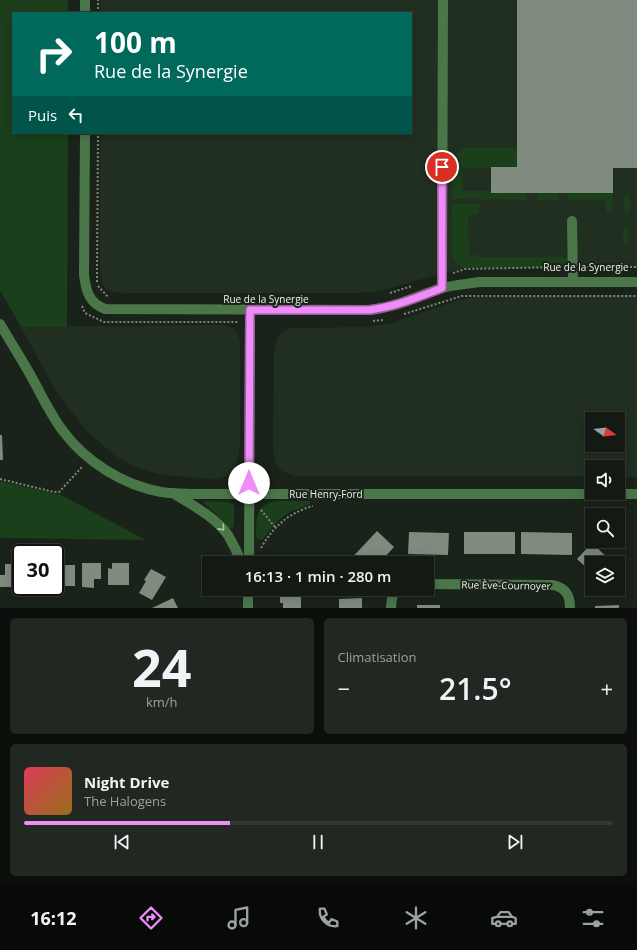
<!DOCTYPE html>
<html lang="fr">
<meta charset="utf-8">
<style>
body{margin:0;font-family:"Open Sans",sans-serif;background:#212721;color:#f1f3f6;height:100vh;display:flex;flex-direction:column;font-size:15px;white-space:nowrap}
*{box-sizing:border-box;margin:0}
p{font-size:13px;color:#9da1a0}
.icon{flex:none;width:22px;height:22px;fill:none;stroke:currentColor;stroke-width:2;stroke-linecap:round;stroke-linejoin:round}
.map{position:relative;height:608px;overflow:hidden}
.drawer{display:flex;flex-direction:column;gap:10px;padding:10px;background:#0b0e0a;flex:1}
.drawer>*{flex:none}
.hud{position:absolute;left:12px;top:12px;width:400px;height:122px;border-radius:0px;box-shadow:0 2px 10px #0003,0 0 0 1px #333833;background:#00695c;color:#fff;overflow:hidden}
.needle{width:26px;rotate:105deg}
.controls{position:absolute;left:585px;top:412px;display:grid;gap:8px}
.controls a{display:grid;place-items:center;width:40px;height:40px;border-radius:0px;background:#141a13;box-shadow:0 2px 10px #0003,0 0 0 1px #333833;font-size:20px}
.speed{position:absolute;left:12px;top:544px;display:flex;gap:8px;font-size:20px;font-weight:700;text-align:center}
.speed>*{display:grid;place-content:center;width:52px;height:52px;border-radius:50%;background:#141a13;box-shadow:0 2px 10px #0003,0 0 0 1px #333833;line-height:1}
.speed .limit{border:2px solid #111;border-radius:6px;background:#fff;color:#111}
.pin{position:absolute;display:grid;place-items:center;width:34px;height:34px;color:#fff;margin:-17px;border:2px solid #fff;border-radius:50%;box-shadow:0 1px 4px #0007}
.me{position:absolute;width:44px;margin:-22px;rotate:0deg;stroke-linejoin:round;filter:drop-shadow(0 0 3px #0008)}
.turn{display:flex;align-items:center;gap:14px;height:84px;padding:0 16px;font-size:18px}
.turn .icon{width:52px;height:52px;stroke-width:2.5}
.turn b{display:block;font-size:28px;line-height:34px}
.then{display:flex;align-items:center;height:38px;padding:0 16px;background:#0003;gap:8px;font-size:15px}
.big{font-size:30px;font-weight:600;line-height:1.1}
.drawer .tile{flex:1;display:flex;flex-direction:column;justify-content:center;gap:6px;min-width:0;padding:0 14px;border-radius:6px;background:#212721}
.drawer .dial{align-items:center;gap:0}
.dial b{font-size:52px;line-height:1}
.song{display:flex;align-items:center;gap:12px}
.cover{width:48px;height:48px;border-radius:6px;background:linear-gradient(135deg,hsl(350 70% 55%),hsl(40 70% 35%))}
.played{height:4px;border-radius:2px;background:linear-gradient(90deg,#ee8cf8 35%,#333833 35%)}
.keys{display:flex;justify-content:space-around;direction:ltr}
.heat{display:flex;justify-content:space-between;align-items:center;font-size:22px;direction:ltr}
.drawer .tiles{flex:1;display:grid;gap:10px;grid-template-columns:1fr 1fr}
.tile:last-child{grid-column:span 2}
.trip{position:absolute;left:202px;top:556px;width:232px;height:40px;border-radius:0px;background:#141a13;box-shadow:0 2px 10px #0003,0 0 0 1px #333833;font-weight:600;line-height:40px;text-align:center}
.tab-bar{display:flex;height:64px;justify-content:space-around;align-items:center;background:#080a08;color:#9da1a0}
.tab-bar .icon{width:28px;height:28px}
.tab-bar .active{color:#ee8cf8}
.tab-bar b{font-size:18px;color:#f1f3f6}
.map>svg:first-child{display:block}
.built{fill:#212f21;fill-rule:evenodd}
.green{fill:#1a3f1a}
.building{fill:#808b7f}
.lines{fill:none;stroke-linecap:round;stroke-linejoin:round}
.path{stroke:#7f867e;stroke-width:2;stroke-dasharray:2 2;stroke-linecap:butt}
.minor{stroke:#4b764a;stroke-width:10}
.oneway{stroke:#acc0ab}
.route-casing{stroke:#9b5ba1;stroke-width:10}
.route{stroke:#ee8cf8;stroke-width:7}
.labels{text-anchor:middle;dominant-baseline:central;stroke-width:4;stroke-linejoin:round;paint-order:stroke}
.street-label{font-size:10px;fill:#ecf2eb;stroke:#1a2319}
</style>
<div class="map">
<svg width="637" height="608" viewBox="0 0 637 608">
<rect width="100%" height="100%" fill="#1a2319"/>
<!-- built -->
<path class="built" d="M100,0H637V268H479L461,269L446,272L380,291L360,293H123L110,291L106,289L103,285L100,269V133H411V13H100Z
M637,295V477H618V467H592V476H294L282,471L275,462L273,449L274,350L277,339L279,335L288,329L293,328L367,327L382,325L389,324L458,300L475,297ZM592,419H618V445H592Z
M221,325L233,328L237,332L240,342V447L236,467L232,473L227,476L216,479L186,477L158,474L131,465L114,455L87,431L71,411L54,388L21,327Z"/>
<!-- green -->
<path class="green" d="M0,0H68V13H13V133H68L67,327H21L0,290Z
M466,148H517V167L462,168V191H491V193H527V200L452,199C452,182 446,155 466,148Z
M537,193H558V200H537Z
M567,193H613L612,212L610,213L606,212V200H568Z
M628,195L630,198V211L627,214C623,211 623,201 625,196Z
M452,204H480L479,214L468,215L469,252L470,255H478V257H563L569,260V266L568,267L467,268C460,267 455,264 453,257C450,247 452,216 452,204Z
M625,227L628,228L629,243L626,245L623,242V229Z
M0,481L61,495L146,540L0,538Z
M205,501L228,502L233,504L234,506V526L231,529L229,528L218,516L204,503Z
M277,501H310L311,502C307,507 298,508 292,511C279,518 271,528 263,539L259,540L256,537C256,519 255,504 277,501Z"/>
<!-- building -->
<path class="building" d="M517,0H637V168H613V193H491V167H517Z
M0,435H2L3,460H0Z
M377,531L394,547L383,559L380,563H347Z
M409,532L449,533L448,555L408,554Z
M464,532H515V554H464Z
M521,532L572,533V555L521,554Z
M592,543L613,563H592V573L577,559Z
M82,563H101V579H94V588L82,587Z
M112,563H129V585H108V568L112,569Z
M5,564H21L20,587H0V575H5Z
M61,565H75V586H55V573H60Z
M151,569L166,577L152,600L139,593L146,581L144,580Z
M280,596H301V608H283V603H280Z
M173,598L178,608H152Z
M362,598V608H339V599Z
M417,605H440V608H417Z
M619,605V608H595V606Z"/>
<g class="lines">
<!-- path -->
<path class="path" d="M98,13V0
M582,267H637
M453,273L465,269L562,267
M97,282L98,133
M98,286L108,297
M390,293L412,286
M82,306L85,313L104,322H239
M404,314L462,296H637
M373,321L383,320
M0,479L54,492H59L83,466
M261,510L275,527
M261,548C273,527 288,513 313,506"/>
<!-- minor -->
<path class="minor" d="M85,13V0
M85,133L84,275C86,291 89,303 105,309L369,310C398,307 416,296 442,288C454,285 467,284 479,282H637
M572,221L573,282
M442,288L443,0
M0,324C10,341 21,358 31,376C41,394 50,414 63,431C86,462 123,485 161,492C183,495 206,494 228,494H637
M173,493C192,505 214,516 228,535C233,544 238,554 242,563
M249,563L250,311
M427,584L553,585C566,588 570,595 570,608
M248,608V589
M391,608L392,598L396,589"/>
</g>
<!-- one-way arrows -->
<defs><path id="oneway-chevron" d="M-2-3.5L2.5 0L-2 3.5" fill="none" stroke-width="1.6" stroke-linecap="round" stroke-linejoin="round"/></defs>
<use class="oneway" href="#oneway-chevron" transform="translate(222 528) rotate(48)"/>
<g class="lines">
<!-- route casing -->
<g class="route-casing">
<path id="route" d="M249,483L250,310H369C395,307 418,297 442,288V167"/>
</g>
<!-- route -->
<use href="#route" class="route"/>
</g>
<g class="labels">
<!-- street labels -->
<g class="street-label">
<text x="586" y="267">Rue de la Synergie</text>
<text x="266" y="299">Rue de la Synergie</text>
<text x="326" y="494">Rue Henry-Ford</text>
<text transform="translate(506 585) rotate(1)">Rue Ève-Cournoyer</text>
</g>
</g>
</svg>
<div class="controls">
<a><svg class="needle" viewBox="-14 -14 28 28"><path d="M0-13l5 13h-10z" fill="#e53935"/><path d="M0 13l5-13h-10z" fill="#9da1a0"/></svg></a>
<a><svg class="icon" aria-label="sound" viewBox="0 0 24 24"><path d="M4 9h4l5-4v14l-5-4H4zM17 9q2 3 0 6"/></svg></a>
<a><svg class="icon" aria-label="search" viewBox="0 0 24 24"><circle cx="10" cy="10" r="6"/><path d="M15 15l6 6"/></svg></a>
<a><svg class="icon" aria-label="layers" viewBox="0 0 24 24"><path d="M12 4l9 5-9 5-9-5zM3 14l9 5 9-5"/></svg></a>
</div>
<div class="speed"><div class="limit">30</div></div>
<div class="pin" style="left:442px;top:167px;background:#d93025"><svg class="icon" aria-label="arrive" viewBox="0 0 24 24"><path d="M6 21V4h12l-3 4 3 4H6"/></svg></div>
<svg class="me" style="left:249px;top:483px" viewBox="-20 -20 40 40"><circle r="19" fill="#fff"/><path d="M0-13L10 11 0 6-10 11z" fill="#ee8cf8"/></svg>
<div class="trip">16:13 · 1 min · 280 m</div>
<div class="hud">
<div class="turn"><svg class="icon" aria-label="right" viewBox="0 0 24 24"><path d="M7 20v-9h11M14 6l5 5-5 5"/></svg><div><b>100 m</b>Rue de la Synergie</div></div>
<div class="then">Puis<svg class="icon" aria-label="left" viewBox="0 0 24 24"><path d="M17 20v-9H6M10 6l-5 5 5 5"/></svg></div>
</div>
</div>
<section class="drawer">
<div class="tiles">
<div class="tile dial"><b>24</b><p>km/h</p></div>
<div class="tile"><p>Climatisation</p>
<div class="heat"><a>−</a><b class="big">21.5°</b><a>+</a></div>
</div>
<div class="tile">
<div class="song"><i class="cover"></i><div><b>Night Drive</b><p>The Halogens</p></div></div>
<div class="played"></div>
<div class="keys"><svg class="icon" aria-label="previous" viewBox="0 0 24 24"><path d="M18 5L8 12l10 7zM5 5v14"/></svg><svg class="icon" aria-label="pause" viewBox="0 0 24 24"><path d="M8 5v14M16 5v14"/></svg><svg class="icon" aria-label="next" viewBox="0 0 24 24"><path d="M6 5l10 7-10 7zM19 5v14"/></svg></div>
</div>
</div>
</section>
<nav class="tab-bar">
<b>16:12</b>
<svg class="icon active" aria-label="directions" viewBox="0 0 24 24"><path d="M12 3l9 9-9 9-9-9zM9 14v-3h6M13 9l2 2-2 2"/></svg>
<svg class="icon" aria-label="music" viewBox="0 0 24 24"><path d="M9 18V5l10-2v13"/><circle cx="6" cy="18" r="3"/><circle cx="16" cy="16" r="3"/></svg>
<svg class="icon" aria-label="phone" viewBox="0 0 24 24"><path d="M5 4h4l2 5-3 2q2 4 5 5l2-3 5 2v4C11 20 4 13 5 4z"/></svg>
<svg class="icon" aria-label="climate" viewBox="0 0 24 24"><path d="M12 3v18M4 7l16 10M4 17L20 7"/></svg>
<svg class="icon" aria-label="car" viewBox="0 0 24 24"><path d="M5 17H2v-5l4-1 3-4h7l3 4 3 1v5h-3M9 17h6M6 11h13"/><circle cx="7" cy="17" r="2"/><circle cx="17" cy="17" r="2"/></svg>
<svg class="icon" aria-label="filters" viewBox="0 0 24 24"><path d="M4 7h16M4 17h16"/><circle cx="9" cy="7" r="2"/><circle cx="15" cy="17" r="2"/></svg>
</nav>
